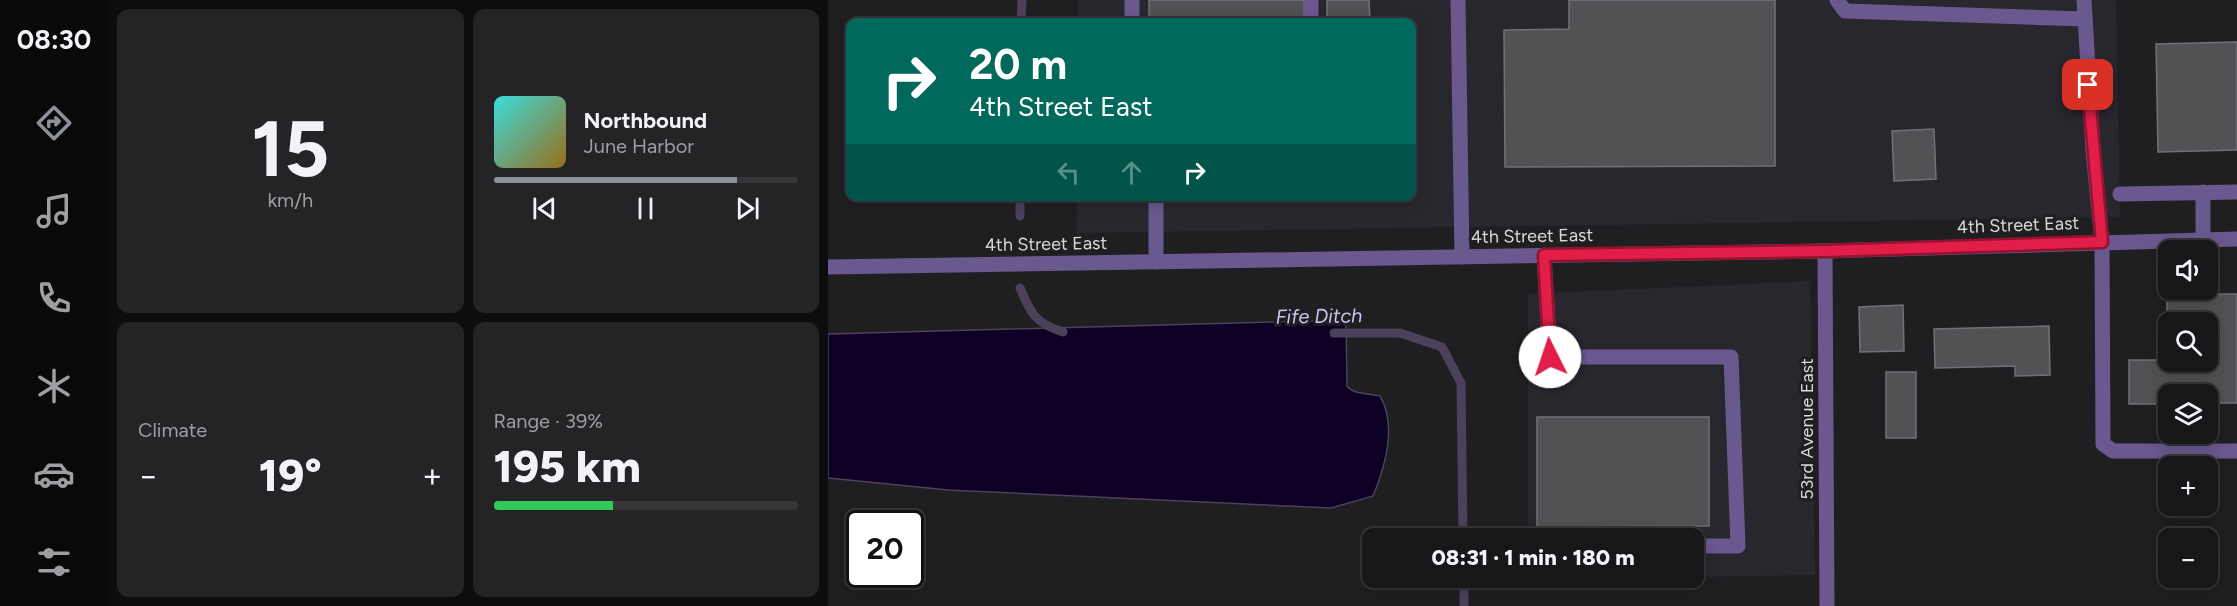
<!DOCTYPE html>
<meta charset="utf-8">
<style>
body{margin:0;font-family:Figtree,sans-serif;background:#242426;color:#f1f3f6;height:100vh;display:flex;flex-direction:column;font-size:22px;white-space:nowrap}
*{box-sizing:border-box;margin:0}
p{font-size:20px;color:#9e9fa2}
.icon{flex:none;width:33px;height:33px;fill:none;stroke:currentColor;stroke-width:2;stroke-linecap:round;stroke-linejoin:round}
.map{position:relative;flex:1;overflow:hidden}
.sheet{display:flex;flex-direction:column;gap:9px;padding:9px;background:#0d0d0e;width:720px}
.sheet>*{flex:none}
.hud{position:absolute;left:18px;top:18px;width:570px;height:183px;border-radius:12px;box-shadow:0 3px 15px #0003,0 0 0 2px #363638;background:#00695c;color:#fff;overflow:hidden}
.tools{position:absolute;left:1330px;top:240px;display:grid;gap:12px}
.tools a{display:grid;place-items:center;width:60px;height:60px;border-radius:12px;background:#171719;box-shadow:0 3px 15px #0003,0 0 0 2px #363638;font-size:30px}
.speed{position:absolute;left:18px;top:510px;display:flex;gap:12px;font-size:30px;font-weight:700;text-align:center}
.speed>*{display:grid;place-content:center;width:78px;height:78px;border-radius:50%;background:#171719;box-shadow:0 3px 15px #0003,0 0 0 2px #363638;line-height:1}
.speed .limit{border:3px solid #111;border-radius:9px;background:#fff;color:#111}
.pin{position:absolute;display:grid;place-items:center;width:51px;height:51px;color:#fff;margin:-26px;border-radius:12px;box-shadow:0 3px 9px #0006}
.me{position:absolute;width:66px;margin:-33px;rotate:356deg;stroke-linejoin:round;filter:drop-shadow(0 0 4px #0008)}
.turn{display:flex;align-items:center;gap:21px;height:126px;padding:0 24px;font-size:27px}
.turn .icon{width:78px;height:78px;stroke-width:2.5}
.turn b{display:block;font-size:42px;line-height:51px}
.lanes{display:flex;align-items:center;height:57px;padding:0 24px;background:#0003;justify-content:center;gap:30px;direction:ltr}
.lanes .off{opacity:.35}
.big{font-size:45px;font-weight:800;line-height:1.1}
.sheet .tile{flex:1;display:flex;flex-direction:column;justify-content:center;gap:9px;min-width:0;padding:0 21px;border-radius:12px;background:#242426}
.sheet .dial{align-items:center;gap:0}
.dial b{font-size:78px;line-height:1}
.song{display:flex;align-items:center;gap:18px}
.cover{width:72px;height:72px;border-radius:9px;background:linear-gradient(135deg,hsl(180 70% 55%),hsl(40 70% 35%))}
.played{height:6px;border-radius:3px;background:linear-gradient(90deg,#8c9099 80%,#363638 80%)}
.keys{display:flex;justify-content:space-around;direction:ltr}
.heat{display:flex;justify-content:space-between;align-items:center;font-size:33px;direction:ltr}
.charge{height:9px;border-radius:4px;background:linear-gradient(90deg,#34c759 39%,#363638 0)}
.sheet .tiles{flex:1;display:grid;gap:9px;grid-template-columns:repeat(2,1fr)}
.trip{position:absolute;left:534px;top:528px;width:342px;height:60px;border-radius:12px;background:#171719;box-shadow:0 3px 15px #0003,0 0 0 2px #363638;font-weight:800;line-height:60px;text-align:center}
main{display:flex;flex:1;min-height:0}
.tabs{display:flex;flex-direction:column;width:108px;justify-content:space-around;align-items:center;background:#09090a;color:#9e9fa2}
.tabs .icon{width:42px;height:42px}
.tabs .current{color:#8c9099}
.tabs b{font-size:27px;color:#f1f3f6}
.map>svg:first-child{display:block}
.built{fill:#29272e}
.water{fill:#0e0024;stroke:#4b415b;stroke-width:1.5}
.lines{fill:none;stroke-linecap:round;stroke-linejoin:round}
.stream{stroke:#4b415b;stroke-width:9}
.building{fill:#525255;stroke:#727175;stroke-width:1.5;fill-rule:evenodd}
.service{stroke:#69598f;stroke-width:15}
.minor{stroke:#69598f;stroke-width:15}
.route-casing{stroke:#92132f;stroke-width:15}
.route{stroke:#e11d48;stroke-width:10}
.labels{text-anchor:middle;dominant-baseline:central;stroke-width:6;stroke-linejoin:round;paint-order:stroke}
.street-label{font-size:18px;fill:#d9d8da;stroke:#1f1f21}
.water-label{font-size:20px;font-style:italic;fill:#cec2f0;stroke:#1f1f21}
</style>
<main>
<nav class="tabs">
<b>08:30</b>
<svg class="icon current" aria-label="directions" viewBox="0 0 24 24"><path d="M12 3l9 9-9 9-9-9zM9 14v-3h6M13 9l2 2-2 2"/></svg>
<svg class="icon" aria-label="music" viewBox="0 0 24 24"><path d="M9 18V5l10-2v13"/><circle cx="6" cy="18" r="3"/><circle cx="16" cy="16" r="3"/></svg>
<svg class="icon" aria-label="phone" viewBox="0 0 24 24"><path d="M5 4h4l2 5-3 2q2 4 5 5l2-3 5 2v4C11 20 4 13 5 4z"/></svg>
<svg class="icon" aria-label="climate" viewBox="0 0 24 24"><path d="M12 3v18M4 7l16 10M4 17L20 7"/></svg>
<svg class="icon" aria-label="car" viewBox="0 0 24 24"><path d="M5 17H2v-5l4-1 3-4h7l3 4 3 1v5h-3M9 17h6M6 11h13"/><circle cx="7" cy="17" r="2"/><circle cx="17" cy="17" r="2"/></svg>
<svg class="icon" aria-label="filters" viewBox="0 0 24 24"><path d="M4 7h16M4 17h16"/><circle cx="9" cy="7" r="2"/><circle cx="15" cy="17" r="2"/></svg>
</nav>
<section class="sheet">
<div class="tiles">
<div class="tile dial"><b>15</b><p>km/h</p></div>
<div class="tile">
<div class="song"><i class="cover"></i><div><b>Northbound</b><p>June Harbor</p></div></div>
<div class="played"></div>
<div class="keys"><svg class="icon" aria-label="previous" viewBox="0 0 24 24"><path d="M18 5L8 12l10 7zM5 5v14"/></svg><svg class="icon" aria-label="pause" viewBox="0 0 24 24"><path d="M8 5v14M16 5v14"/></svg><svg class="icon" aria-label="next" viewBox="0 0 24 24"><path d="M6 5l10 7-10 7zM19 5v14"/></svg></div>
</div>
<div class="tile"><p>Climate</p>
<div class="heat"><a>−</a><b class="big">19°</b><a>+</a></div>
</div>
<div class="tile"><p>Range · 39%</p><b class="big">195 km</b><div class="charge"></div></div>
</div>
</section>
<div class="map">
<svg width="1409" height="606" viewBox="0 0 1409 606">
<rect width="100%" height="100%" fill="#1f1f21"/>
<!-- built -->
<path class="built" d="M250,0H1288L1292,217L249,233V197L584,196V22H250Z
M982,281L987,575L866,577V538H700V294Z"/>
<!-- water -->
<path class="water" d="M518,320L519,386C526,395 541,393 552,396C569,425 557,467 545,496L503,508L120,490L0,478V334Z"/>
<g class="lines">
<!-- stream -->
<path class="stream" d="M193,22L194,0
M192,216V196
M192,288C203,314 207,323 235,332
M506,333H572L614,347L633,383L635,538
M636,578V606"/>
</g>
<!-- building -->
<path class="building" d="M321,0H476V22H321Z
M499,0H541L542,22H499Z
M741,0H947V166L677,167L676,30L741,29Z
M1409,42V150L1330,152L1328,44Z
M1106,129L1108,179L1066,181L1064,131Z
M1339,294H1409V403H1380V394H1341V404H1301V360H1339ZM1341,322H1380V362H1341Z
M1075,305L1076,351L1032,352L1031,307Z
M1221,326L1222,375L1187,376V366L1107,368L1106,329Z
M1058,372H1088V438H1058Z
M709,417H881V526L709,527Z"/>
<g class="lines">
<!-- service -->
<path class="service" d="M483,0V22
M630,0L634,257
M1009,0L1017,11L1256,19
M1256,0L1265,150L1274,242L1275,444L1285,451H1409
M304,22V0
M1292,194L1409,192
M1375,240V192
M716,255L722,357H903L910,546H866
M328,262V196"/>
<!-- minor -->
<path class="minor" d="M997,251L999,606
M0,267L997,251L1409,239"/>
</g>
<g class="lines">
<!-- route casing -->
<g class="route-casing">
<path id="route" d="M722,357L716,255L997,251L1274,242L1260,85"/>
</g>
<!-- route -->
<use href="#route" class="route"/>
</g>
<g class="labels">
<!-- street labels -->
<g class="street-label">
<text transform="translate(1190 225) rotate(-2)">4th Street East</text>
<text transform="translate(704 236) rotate(-1)">4th Street East</text>
<text transform="translate(218 244) rotate(-1)">4th Street East</text>
<text transform="translate(979 429) rotate(-90)">53rd Avenue East</text>
</g>
<!-- water labels -->
<g class="water-label">
<text transform="translate(491 316) rotate(-1)">Fife Ditch</text>
</g>
</g>
</svg>
<div class="tools">
<a><svg class="icon" aria-label="sound" viewBox="0 0 24 24"><path d="M4 9h4l5-4v14l-5-4H4zM17 9q2 3 0 6"/></svg></a>
<a><svg class="icon" aria-label="search" viewBox="0 0 24 24"><circle cx="10" cy="10" r="6"/><path d="M15 15l6 6"/></svg></a>
<a><svg class="icon" aria-label="layers" viewBox="0 0 24 24"><path d="M12 4l9 5-9 5-9-5zM3 14l9 5 9-5"/></svg></a>
<a>+</a>
<a>−</a>
</div>
<div class="speed"><div class="limit">20</div></div>
<div class="pin" style="left:1260px;top:85px;background:#d93025"><svg class="icon" aria-label="arrive" viewBox="0 0 24 24"><path d="M6 21V4h12l-3 4 3 4H6"/></svg></div>
<svg class="me" style="left:722px;top:357px" viewBox="-20 -20 40 40"><circle r="19" fill="#fff"/><path d="M0-13L10 11 0 6-10 11z" fill="#e11d48"/></svg>
<div class="trip">08:31 · 1 min · 180 m</div>
<div class="hud">
<div class="turn"><svg class="icon" aria-label="right" viewBox="0 0 24 24"><path d="M7 20v-9h11M14 6l5 5-5 5"/></svg><div><b>20 m</b>4th Street East</div></div>
<div class="lanes"><svg class="icon off" aria-label="left" viewBox="0 0 24 24"><path d="M17 20v-9H6M10 6l-5 5 5 5"/></svg><svg class="icon off" aria-label="ahead" viewBox="0 0 24 24"><path d="M12 20V5M6 11l6-6 6 6"/></svg><svg class="icon" aria-label="right" viewBox="0 0 24 24"><path d="M7 20v-9h11M14 6l5 5-5 5"/></svg></div>
</div>
</div>
</main>
